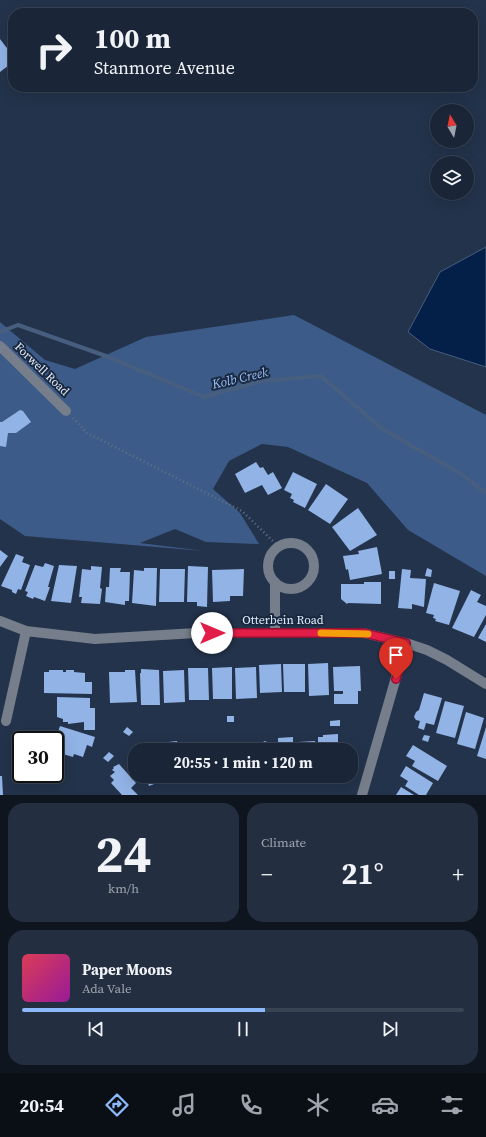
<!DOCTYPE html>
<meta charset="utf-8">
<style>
body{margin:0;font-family:"Source Serif 4",serif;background:#232e40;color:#f1f3f6;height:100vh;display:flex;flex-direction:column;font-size:15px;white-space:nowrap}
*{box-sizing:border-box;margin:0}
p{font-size:13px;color:#9fa5ae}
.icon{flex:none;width:22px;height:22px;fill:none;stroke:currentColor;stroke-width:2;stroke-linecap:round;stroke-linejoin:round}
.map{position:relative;height:795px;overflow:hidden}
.side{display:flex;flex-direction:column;gap:8px;padding:8px;background:#0e151f;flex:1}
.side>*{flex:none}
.hud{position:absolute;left:8px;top:8px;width:470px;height:84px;border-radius:16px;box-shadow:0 4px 16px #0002,0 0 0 1px #384353;background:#1a2638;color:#f1f3f6;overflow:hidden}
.needle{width:26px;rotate:350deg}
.buttons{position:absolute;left:430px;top:104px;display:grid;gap:8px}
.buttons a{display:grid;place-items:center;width:44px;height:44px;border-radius:50%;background:#1a2638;box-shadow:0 4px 16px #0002,0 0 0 1px #384353;font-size:20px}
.speed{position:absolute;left:12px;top:731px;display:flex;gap:8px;font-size:20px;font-weight:700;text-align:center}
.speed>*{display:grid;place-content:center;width:52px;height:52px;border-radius:50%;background:#1a2638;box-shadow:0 4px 16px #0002,0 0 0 1px #384353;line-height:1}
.speed .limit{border:2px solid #111;border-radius:6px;background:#fff;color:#111}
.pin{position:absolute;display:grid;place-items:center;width:34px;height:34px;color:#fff;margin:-41px -17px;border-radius:50% 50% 50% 0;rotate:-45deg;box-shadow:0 0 4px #0007}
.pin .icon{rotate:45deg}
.me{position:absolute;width:44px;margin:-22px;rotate:90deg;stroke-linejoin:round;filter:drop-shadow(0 0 3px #0008)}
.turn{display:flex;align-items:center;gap:14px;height:84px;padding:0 20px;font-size:18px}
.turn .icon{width:52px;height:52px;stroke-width:2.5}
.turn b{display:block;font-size:28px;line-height:34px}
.big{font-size:30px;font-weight:700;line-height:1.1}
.side .widget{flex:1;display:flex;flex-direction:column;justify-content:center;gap:6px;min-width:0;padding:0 14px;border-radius:16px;background:#232e40}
.side .dial{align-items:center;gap:0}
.dial b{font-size:52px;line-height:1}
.song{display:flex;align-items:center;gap:12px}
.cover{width:48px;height:48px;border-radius:6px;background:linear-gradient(135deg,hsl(350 70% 55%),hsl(300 70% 35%))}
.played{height:4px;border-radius:2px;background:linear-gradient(90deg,#8cb9fc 55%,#384353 55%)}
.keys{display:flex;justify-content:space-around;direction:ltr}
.heat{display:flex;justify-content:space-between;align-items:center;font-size:22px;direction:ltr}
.side .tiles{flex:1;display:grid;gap:8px;grid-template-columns:1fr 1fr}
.widget:last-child{grid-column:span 2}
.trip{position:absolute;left:128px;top:743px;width:230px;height:40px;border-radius:16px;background:#1a2638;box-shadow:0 4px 16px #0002,0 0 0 1px #384353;font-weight:700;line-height:40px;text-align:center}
.menu{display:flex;height:64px;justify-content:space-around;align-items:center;background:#0a0f16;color:#9fa5ae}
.menu .icon{width:28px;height:28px}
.menu .selected{color:#8cb9fc}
.menu b{font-size:18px;color:#f1f3f6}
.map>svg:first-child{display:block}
.green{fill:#3d5b88}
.water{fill:#042049;stroke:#475e7f}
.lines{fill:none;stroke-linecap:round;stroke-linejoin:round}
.stream{stroke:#475e7f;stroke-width:4}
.building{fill:#91b3e6}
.path{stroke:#647287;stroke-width:2.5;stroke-dasharray:1 3;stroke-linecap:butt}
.minor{stroke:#757e8a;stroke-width:10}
.route-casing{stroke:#92132f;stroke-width:10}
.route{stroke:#e11d48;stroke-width:7}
.slow{stroke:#f59e0b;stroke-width:7}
.labels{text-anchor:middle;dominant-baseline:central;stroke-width:4;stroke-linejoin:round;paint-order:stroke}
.street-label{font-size:12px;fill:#e2edfc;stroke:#1a2940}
.water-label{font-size:13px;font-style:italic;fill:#9bc1fa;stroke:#1a2940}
</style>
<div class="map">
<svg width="486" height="795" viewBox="0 0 486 795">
<rect width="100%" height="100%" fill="#23334b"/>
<!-- green -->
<path class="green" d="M294,315L486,415V576L408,530L367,483L288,447L262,444L229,461L213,489L240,513L259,544L206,542L175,529L140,543L204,551L25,536L0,519V322L45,360L75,369L146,337Z"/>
<!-- water -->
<path class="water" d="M486,247V367L430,349L408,332L440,272Z"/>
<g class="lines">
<!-- stream -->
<path class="stream" d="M0,332L18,325L106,356L204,397L262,381L321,376L382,429L458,472L486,493"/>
</g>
<!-- building -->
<path class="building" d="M0,39L13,56V62L0,72Z
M20,410L23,411L31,422L16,433H8L6,447L0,446V422H2Z
M256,462L260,468L263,467L268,475L273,472L282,488L268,495L262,485L245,493L235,474Z
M293,472L317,484L305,508L293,502L294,500L290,498L292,494L284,490Z
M326,484L348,499L330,524L308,510Z
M358,508L377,535L350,551L332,527Z
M377,547L382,574L350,580L348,569L346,570L343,556L359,554L358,551Z
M0,550L8,556L0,567Z
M16,554L24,557L22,562L30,565L21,590L18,589L16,594L12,592V590L1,586Z
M45,563L54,566L48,587H50L45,601L34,597L33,599L26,596L28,592L25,591L35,565L43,567Z
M59,565L77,566L71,603L51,601Z
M91,566L102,567L100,588L102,589L100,604L81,603L82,597H79L82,569L91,570Z
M188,566L208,567L207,607L197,606V602H187Z
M110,568H121L120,572H130L129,601H125V605L105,602L106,587H109Z
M144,568H157L156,606L132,603L134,570L144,571Z
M427,568L432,570L431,577L425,576Z
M160,569H185L184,602H159Z
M244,569L243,596H230V601L213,602L212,570Z
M402,569L411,570L410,578L426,579L424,607L412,604V609L398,608Z
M389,571H395V579H389Z
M364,582H381V604L348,603L347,604L341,599V584H364Z
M434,583L460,591L449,625L435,621L436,619L433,618L434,615L426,613Z
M471,590L481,595L477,602L486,606V615L474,637L452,628Z
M486,624V642L478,638Z
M328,663L329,695L309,696L308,664Z
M281,664L282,692L260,693L259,665Z
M283,664H305V692H284Z
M360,666L361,691H358V704H334V694H343V691H334L333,667Z
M232,667V699H213L212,668Z
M256,667L257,698L236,699L235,668Z
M188,668H208L209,700H189Z
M141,669L159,670L160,705H141L140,673H141Z
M49,670H63V672H66V670H74V672L85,673V682H92V694L44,693V672H49Z
M125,670H135L137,702L110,703L109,672H125Z
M184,670L185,702L164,703L163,671Z
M424,693L442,698L434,725L426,723L424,730L418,728L420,721L416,720L414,717L416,712L419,710Z
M57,697L90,698V708H95V730H84V722L68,724V722H63V719L57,717Z
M445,701L464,706L455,738L436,733Z
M466,712L484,718L475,749L457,744Z
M227,716H234V722H227Z
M340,720V726H330V721Z
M60,726L95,737L92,747L87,745L83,757L74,754L73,757L56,752L58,745L55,744V741Z
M127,727L133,732L129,736L123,732Z
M486,727V759L477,756Z
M338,734V748L334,749V750H318V737H323V735Z
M424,735L430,736L428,742L422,740Z
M293,737V750H278V738Z
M177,741L178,750H161L160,743Z
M264,741L271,743V750H256V743H263Z
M315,741V750H298V742Z
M242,742L249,744V750H234L233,744H240Z
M211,743L224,744V750H208V745Z
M413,745L447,766L438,781L412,766L415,761L406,756Z
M204,747V750H188V748Z
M109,752L114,756L108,762L103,758Z
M119,764L136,783L131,788L138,795H122L111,783L114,780L110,776L115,772L112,770L114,768L113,767Z
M406,766L433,783L426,795H419L405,786L408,781L400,776Z
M0,776H2L3,795H0Z
M141,776H160L162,781L149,786L146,776L141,778Z
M169,776H183V779L169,781Z
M188,776H201V780H188Z
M216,776H228V779H216Z
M401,787L414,795H396Z"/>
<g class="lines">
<!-- path -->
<path class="path" d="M73,418L87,433L242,511L279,547"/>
<!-- minor -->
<path class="minor" d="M0,346L66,411
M268 566a23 23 0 1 1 46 0a23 23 0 1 1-46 0Z
M0,621L26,631L95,639L196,633H364L406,643L427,650L447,660L486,684
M275,632V582
M6,721L26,631
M362,795L406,643"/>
</g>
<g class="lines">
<!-- route casing -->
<g class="route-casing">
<path id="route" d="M212,633H364L406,643L396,679"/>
</g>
<!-- route -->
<use href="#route" class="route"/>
<!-- slow -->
<path class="slow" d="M321,633L368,634"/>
</g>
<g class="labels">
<!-- street labels -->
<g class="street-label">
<text transform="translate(42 369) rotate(44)">Forwell Road</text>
<text x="283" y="620">Otterbein Road</text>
</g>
<!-- water labels -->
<g class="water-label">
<text transform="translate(240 378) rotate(-13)">Kolb Creek</text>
</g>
</g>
</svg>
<div class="buttons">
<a><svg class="needle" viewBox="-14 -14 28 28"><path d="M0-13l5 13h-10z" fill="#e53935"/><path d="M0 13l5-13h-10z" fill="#9fa5ae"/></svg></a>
<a><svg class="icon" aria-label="layers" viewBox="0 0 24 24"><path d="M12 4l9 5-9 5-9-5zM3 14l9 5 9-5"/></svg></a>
</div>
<div class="speed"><div class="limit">30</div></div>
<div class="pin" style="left:396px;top:679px;background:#d93025"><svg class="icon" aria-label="arrive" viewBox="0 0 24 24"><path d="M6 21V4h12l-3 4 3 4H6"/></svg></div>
<svg class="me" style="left:212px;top:633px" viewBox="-20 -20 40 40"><circle r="19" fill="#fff"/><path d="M0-13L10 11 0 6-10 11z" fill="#e11d48"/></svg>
<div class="trip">20:55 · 1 min · 120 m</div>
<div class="hud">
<div class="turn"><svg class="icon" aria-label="right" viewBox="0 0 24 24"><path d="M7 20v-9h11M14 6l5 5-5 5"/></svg><div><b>100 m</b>Stanmore Avenue</div></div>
</div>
</div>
<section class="side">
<div class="tiles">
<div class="widget dial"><b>24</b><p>km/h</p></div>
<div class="widget"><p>Climate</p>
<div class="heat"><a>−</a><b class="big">21°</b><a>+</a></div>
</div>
<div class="widget">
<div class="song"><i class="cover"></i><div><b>Paper Moons</b><p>Ada Vale</p></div></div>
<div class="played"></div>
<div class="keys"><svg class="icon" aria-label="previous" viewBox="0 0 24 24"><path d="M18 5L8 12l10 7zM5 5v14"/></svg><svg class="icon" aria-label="pause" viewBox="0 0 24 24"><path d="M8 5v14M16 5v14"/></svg><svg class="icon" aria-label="next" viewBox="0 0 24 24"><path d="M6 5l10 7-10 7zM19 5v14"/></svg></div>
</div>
</div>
</section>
<nav class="menu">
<b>20:54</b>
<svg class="icon selected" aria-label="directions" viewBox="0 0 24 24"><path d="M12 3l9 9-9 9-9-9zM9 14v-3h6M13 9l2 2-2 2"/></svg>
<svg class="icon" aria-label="music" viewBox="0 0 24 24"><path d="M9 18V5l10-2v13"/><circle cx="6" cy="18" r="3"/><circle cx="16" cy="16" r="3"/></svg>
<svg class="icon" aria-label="phone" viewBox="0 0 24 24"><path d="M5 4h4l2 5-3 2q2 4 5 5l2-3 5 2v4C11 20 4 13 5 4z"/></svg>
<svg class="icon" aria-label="climate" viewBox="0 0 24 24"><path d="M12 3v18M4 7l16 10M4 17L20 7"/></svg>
<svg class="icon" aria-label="car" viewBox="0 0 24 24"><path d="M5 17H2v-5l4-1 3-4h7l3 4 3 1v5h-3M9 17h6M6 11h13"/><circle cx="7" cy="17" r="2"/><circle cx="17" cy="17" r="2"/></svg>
<svg class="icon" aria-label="filters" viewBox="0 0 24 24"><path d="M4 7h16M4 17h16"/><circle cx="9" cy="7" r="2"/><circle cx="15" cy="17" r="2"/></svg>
</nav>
